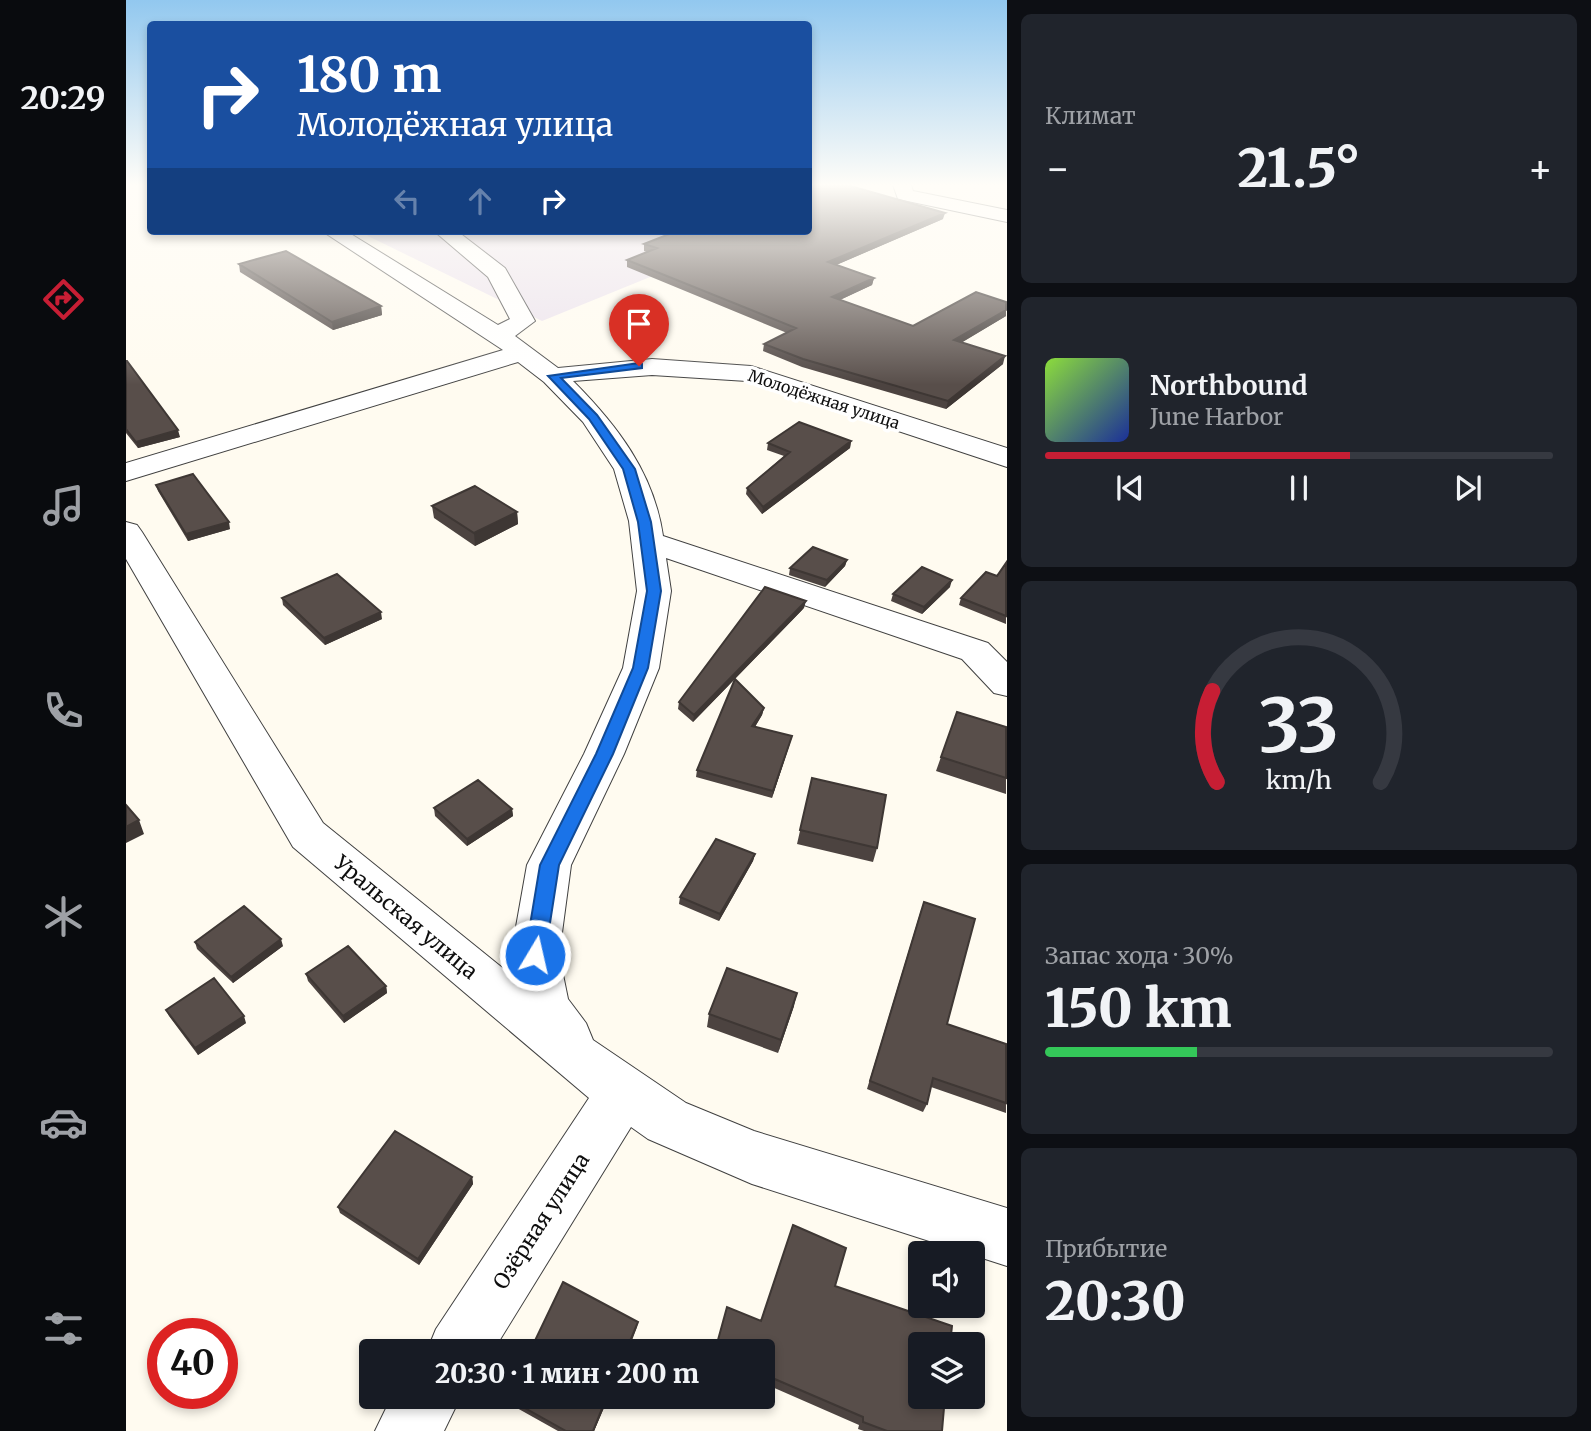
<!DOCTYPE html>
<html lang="ru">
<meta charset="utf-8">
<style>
body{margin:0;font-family:Merriweather,serif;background:#20242c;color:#f1f3f6;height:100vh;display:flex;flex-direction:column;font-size:26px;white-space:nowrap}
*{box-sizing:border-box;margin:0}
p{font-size:23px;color:#9ea1a6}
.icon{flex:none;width:38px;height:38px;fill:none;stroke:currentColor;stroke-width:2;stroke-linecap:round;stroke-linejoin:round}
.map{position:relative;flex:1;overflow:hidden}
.details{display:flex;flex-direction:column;gap:14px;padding:14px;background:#0d0f14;width:584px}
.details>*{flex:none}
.guide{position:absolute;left:21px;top:21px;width:665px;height:214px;border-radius:7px;box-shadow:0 4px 10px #0003;background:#1a4fa0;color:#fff;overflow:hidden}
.controls{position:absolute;left:782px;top:1241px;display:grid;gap:14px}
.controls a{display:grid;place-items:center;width:77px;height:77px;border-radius:7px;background:#171b24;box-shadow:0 4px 10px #0003;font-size:35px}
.speed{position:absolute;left:21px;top:1318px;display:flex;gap:14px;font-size:35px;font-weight:700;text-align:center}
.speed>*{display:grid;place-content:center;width:91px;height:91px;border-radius:50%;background:#171b24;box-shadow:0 4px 10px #0003;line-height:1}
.speed .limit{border:10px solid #d22;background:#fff;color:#111}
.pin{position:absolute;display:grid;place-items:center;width:60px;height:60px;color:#fff;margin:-72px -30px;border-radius:50% 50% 50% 0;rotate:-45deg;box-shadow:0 0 7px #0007}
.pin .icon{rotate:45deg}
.me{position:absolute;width:77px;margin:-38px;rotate:9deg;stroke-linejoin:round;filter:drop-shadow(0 0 5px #0008)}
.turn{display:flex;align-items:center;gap:24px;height:147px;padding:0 35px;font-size:32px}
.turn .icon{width:91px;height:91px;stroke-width:2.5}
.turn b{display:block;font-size:49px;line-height:60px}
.lanes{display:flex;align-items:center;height:66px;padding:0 35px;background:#0003;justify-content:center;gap:35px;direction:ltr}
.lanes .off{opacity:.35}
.big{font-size:52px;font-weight:800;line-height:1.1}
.details .widget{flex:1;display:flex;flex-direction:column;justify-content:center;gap:10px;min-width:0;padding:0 24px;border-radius:10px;background:#20242c}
.details .dial{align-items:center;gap:0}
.dial svg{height:182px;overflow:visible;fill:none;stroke:#363941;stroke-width:7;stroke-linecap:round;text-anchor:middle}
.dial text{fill:#f1f3f6;stroke:none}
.song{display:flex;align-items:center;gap:21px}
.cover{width:84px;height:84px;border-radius:10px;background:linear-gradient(135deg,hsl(90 70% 55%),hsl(230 70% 35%))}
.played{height:7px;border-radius:4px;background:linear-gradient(90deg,#c71e34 60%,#363941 60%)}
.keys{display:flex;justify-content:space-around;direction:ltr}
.heat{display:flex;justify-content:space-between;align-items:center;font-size:38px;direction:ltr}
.charge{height:10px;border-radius:5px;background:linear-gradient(90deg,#34c759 30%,#363941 0)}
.trip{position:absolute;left:233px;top:1339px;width:416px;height:70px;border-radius:7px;background:#171b24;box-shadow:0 4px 10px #0003;font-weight:800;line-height:70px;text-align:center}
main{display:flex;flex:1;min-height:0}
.menu{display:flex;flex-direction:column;width:126px;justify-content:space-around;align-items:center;background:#090b0e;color:#9ea1a6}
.menu .icon{width:49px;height:49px}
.menu .on{color:#c71e34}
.menu b{font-size:32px;color:#f1f3f6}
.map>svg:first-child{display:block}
.industrial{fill:#ebe2ed}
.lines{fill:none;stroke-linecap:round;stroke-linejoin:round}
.minor-casing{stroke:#414141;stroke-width:2}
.minor{fill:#fff;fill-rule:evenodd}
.wall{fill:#4c4340}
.shaded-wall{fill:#3e3734}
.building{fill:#584e4a;stroke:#3e3734;stroke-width:2}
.route{fill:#1a73e8;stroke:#114b97;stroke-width:2}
.labels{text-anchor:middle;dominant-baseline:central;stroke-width:7;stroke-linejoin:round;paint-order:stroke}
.far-street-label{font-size:16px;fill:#0e0e0e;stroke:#fff}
.near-street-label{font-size:21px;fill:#0e0e0e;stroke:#fff}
</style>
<main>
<nav class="menu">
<b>20:29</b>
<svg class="icon on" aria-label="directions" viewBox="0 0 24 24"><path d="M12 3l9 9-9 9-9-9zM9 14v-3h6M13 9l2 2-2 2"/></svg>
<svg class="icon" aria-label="music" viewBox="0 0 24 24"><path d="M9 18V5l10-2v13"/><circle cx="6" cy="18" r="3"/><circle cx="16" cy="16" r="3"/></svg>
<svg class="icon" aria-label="phone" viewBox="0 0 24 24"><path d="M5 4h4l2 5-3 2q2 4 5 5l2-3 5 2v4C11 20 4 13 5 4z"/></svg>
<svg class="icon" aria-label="climate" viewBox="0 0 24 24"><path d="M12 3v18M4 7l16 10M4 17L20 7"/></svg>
<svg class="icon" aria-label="car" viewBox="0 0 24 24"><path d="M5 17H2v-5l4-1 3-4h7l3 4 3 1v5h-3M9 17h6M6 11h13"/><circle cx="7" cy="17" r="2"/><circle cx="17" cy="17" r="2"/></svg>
<svg class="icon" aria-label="filters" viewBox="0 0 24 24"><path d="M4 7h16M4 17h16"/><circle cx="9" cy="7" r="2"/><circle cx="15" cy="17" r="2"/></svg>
</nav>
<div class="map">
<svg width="881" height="1431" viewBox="0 0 881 1431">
<rect width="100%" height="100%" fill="#fffbf0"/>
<!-- industrial -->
<path class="industrial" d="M239,231H637L416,321L242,236Z"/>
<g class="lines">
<!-- minor casing -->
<g class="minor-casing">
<path id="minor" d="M767,185H785L787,191L881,210V222L772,199Z
M196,231H220L372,325L384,319L362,277L308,231H331L379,268L409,321L389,336L432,368L526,359L625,366L881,448V467L621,381L526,375L447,381C491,425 528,473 537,536L862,643L881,662V696L868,693L836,659L540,558L545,591L533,668L498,754L445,865L433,955L442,999L460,1023L467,1040L560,1103L628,1131L881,1208V1266L626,1184L522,1139L505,1127L367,1351H301L310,1329L463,1098L167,847L0,559V522L11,525L16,532L197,823L389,978L385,955L401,865L458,754L497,668L511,591L503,521L488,469L457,422L418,382L392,362L0,481V463L377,350Z
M266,1396H335L318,1431H249Z"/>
</g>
<!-- minor -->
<use href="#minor" class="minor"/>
</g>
<!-- wall -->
<path class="wall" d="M817,219L710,265L748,278L746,285L714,300L787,326L880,316L835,343L877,364L820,409L676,367L637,351L638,344L661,333L501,267V260L521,252L518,251V244Z
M113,264L255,306L256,315L207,330L114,272Z
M0,361L54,437L12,448L0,433Z
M725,441L724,448L636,514L620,494L621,488L658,456L641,450L642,443Z
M30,485L104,529L62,541L32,491Z
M306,506L391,512L392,524L349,546L308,518Z
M721,560L719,566L699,587L663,575L664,568Z
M880,563V624L833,605L835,598L871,576Z
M824,587L796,614L765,601L767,594Z
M156,598L256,619L199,645L157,605Z
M678,608L567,722L552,709L553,702Z
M638,708L636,715L629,727L664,743L646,798L570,777L571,770Z
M831,712L880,727V794L810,771Z
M686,778L751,848L747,862L671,844Z
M308,808L386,809L387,816L341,846L309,816Z
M629,854L627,861L593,921L553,904L554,897Z
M795,910L821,1024L880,1044V1113L805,1087L801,1104L797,1112L741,1089Z
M69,942L157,946L107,983L71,949Z
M180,974L260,986L261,993L218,1023L182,981Z
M668,1006L652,1053L581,1027L583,1014Z
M40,1010L120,1023L72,1055L43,1016Z
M346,1177L347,1184L293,1265L214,1213L212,1207Z
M709,1286L816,1431H738L732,1429L733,1425L637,1383V1351L635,1321Z
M382,1396H483L468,1431H432L382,1403Z"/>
<!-- shaded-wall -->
<path class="shaded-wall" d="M819,213L817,219L701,269L702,262Z
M748,278L746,285L705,304L706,297Z
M255,306L256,315L207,330L206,322Z
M880,310V316L826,348L828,340Z
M879,356L877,364L820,409L822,401Z
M52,430L54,437L12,448L10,442Z
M725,441L724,448L636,514L637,507Z
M391,512L392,524L349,546L348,533Z
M103,522L104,529L62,541L60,534Z
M721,560L719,566L699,587L701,580Z
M826,580L824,587L796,614L798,607Z
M680,601L678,608L567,722L568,715Z
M255,612L256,619L199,645L198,638Z
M638,708L636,715L625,733L626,726Z
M666,736L664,743L646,798L647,791Z
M386,809L387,816L341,846V839Z
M13,820L18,834L0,843V827Z
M629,854L627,861L593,921L594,914Z
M155,939L157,946L107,983L105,977Z
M260,986L261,993L218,1023L217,1016Z
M671,993L668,1006L652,1053L655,1040Z
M118,1016L120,1023L72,1055L69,1048Z
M346,1177L347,1184L293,1265L292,1259Z
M512,1322L511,1327L502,1351H500Z
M481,1396H483L468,1431H467Z"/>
<!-- building -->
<path class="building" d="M682,185H721L819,213L702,262L748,278L706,297L787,326L850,292L880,302V310L828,340L879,356L822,401L677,359L638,344L670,328L501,260L531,248L518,244L551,231H682Z
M160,251L255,306L206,322L113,264Z
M0,361H1L52,430L10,442L0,429Z
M673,422L725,441L637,507L621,488L664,452L642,443Z
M67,474L103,522L60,534L30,485Z
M349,486L391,512L348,533L306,506Z
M687,547L721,560L701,580L664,568Z
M880,563V616L835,598L860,572L871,576Z
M796,567L826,580L798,607L767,594Z
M211,574L255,612L198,638L156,598Z
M639,587L680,601L568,715L553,702Z
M609,679L638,708L626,726L666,736L647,791L571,770Z
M831,712L880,727V778L815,757Z
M686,778L760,795L751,848L674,830Z
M352,780L386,809L341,839L308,808Z
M0,805L13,820L0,827Z
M590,839L629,854L594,914L554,897Z
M798,902L849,919L821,1024L880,1044V1103L807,1078L801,1104L744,1081Z
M118,906L155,939L105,977L69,942Z
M222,946L260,986L217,1016L180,974Z
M601,968L671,993L655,1040L583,1014Z
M88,978L118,1016L69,1048L40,1010Z
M269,1131L346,1177L292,1259L212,1207Z
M667,1225L720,1248L709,1286L826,1326L824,1344H794V1396H819L816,1431H761L737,1422V1417L637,1374V1351H589L601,1307L635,1321Z
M437,1282L512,1322L500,1351H404Z
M382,1396H481L467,1431H440L381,1398Z"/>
<!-- sky -->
<linearGradient id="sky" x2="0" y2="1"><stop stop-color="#92c8ef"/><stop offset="0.48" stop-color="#fffdf8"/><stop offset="1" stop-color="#fffdf8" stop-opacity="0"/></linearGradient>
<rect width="881" height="385" fill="url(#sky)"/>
<!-- route -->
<path class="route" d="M513,363L516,364V368L435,378L471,415L509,469L525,522L535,591L522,668L487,754L433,865L419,955L416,961H402L399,955L414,865L470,754L507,668L521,591L512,522L497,469L463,419L422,376Z"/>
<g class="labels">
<!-- far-street labels -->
<g class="far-street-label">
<text transform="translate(698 399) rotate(18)">Молодёжная улица</text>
</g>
<!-- near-street labels -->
<g class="near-street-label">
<text transform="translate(280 917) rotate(40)">Уральская улица</text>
<text transform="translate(415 1221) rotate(-57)">Озёрная улица</text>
</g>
</g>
</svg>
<div class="controls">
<a><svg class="icon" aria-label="sound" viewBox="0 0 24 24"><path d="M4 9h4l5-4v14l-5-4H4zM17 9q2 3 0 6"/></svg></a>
<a><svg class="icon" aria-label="layers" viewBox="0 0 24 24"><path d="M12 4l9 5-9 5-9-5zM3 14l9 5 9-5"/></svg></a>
</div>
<div class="speed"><div class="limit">40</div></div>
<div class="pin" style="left:513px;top:366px;background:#d93025"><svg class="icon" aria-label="arrive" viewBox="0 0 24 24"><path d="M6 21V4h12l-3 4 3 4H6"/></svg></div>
<svg class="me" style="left:409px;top:955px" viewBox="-20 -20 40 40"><circle r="17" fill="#1a73e8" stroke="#fff" stroke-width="3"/><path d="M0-11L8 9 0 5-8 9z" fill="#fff"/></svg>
<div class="trip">20:30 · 1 мин · 200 m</div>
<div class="guide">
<div class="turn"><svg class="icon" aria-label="right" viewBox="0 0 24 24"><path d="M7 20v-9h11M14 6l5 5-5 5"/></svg><div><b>180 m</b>Молодёжная улица</div></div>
<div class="lanes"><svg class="icon off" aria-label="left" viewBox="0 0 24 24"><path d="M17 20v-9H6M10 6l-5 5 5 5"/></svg><svg class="icon off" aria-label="ahead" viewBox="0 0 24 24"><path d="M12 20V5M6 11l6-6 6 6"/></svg><svg class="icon" aria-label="right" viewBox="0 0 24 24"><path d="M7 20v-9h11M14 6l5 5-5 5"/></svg></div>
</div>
</div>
<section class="details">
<div class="widget"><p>Климат</p>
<div class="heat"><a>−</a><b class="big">21.5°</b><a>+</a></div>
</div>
<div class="widget">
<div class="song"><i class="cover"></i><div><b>Northbound</b><p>June Harbor</p></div></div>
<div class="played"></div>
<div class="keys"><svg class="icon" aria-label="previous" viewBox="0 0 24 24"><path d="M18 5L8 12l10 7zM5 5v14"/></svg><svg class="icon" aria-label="pause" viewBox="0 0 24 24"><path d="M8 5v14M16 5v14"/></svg><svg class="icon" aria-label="next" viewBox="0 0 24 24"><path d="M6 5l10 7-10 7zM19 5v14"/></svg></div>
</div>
<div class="widget dial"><svg viewBox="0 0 100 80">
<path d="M14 69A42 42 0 1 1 86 69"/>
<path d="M14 69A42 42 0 0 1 12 29" stroke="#c71e34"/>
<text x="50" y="56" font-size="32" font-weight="700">33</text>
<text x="50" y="72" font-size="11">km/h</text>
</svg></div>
<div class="widget"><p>Запас хода · 30%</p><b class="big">150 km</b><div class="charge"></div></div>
<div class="widget"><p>Прибытие</p><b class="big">20:30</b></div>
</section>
</main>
